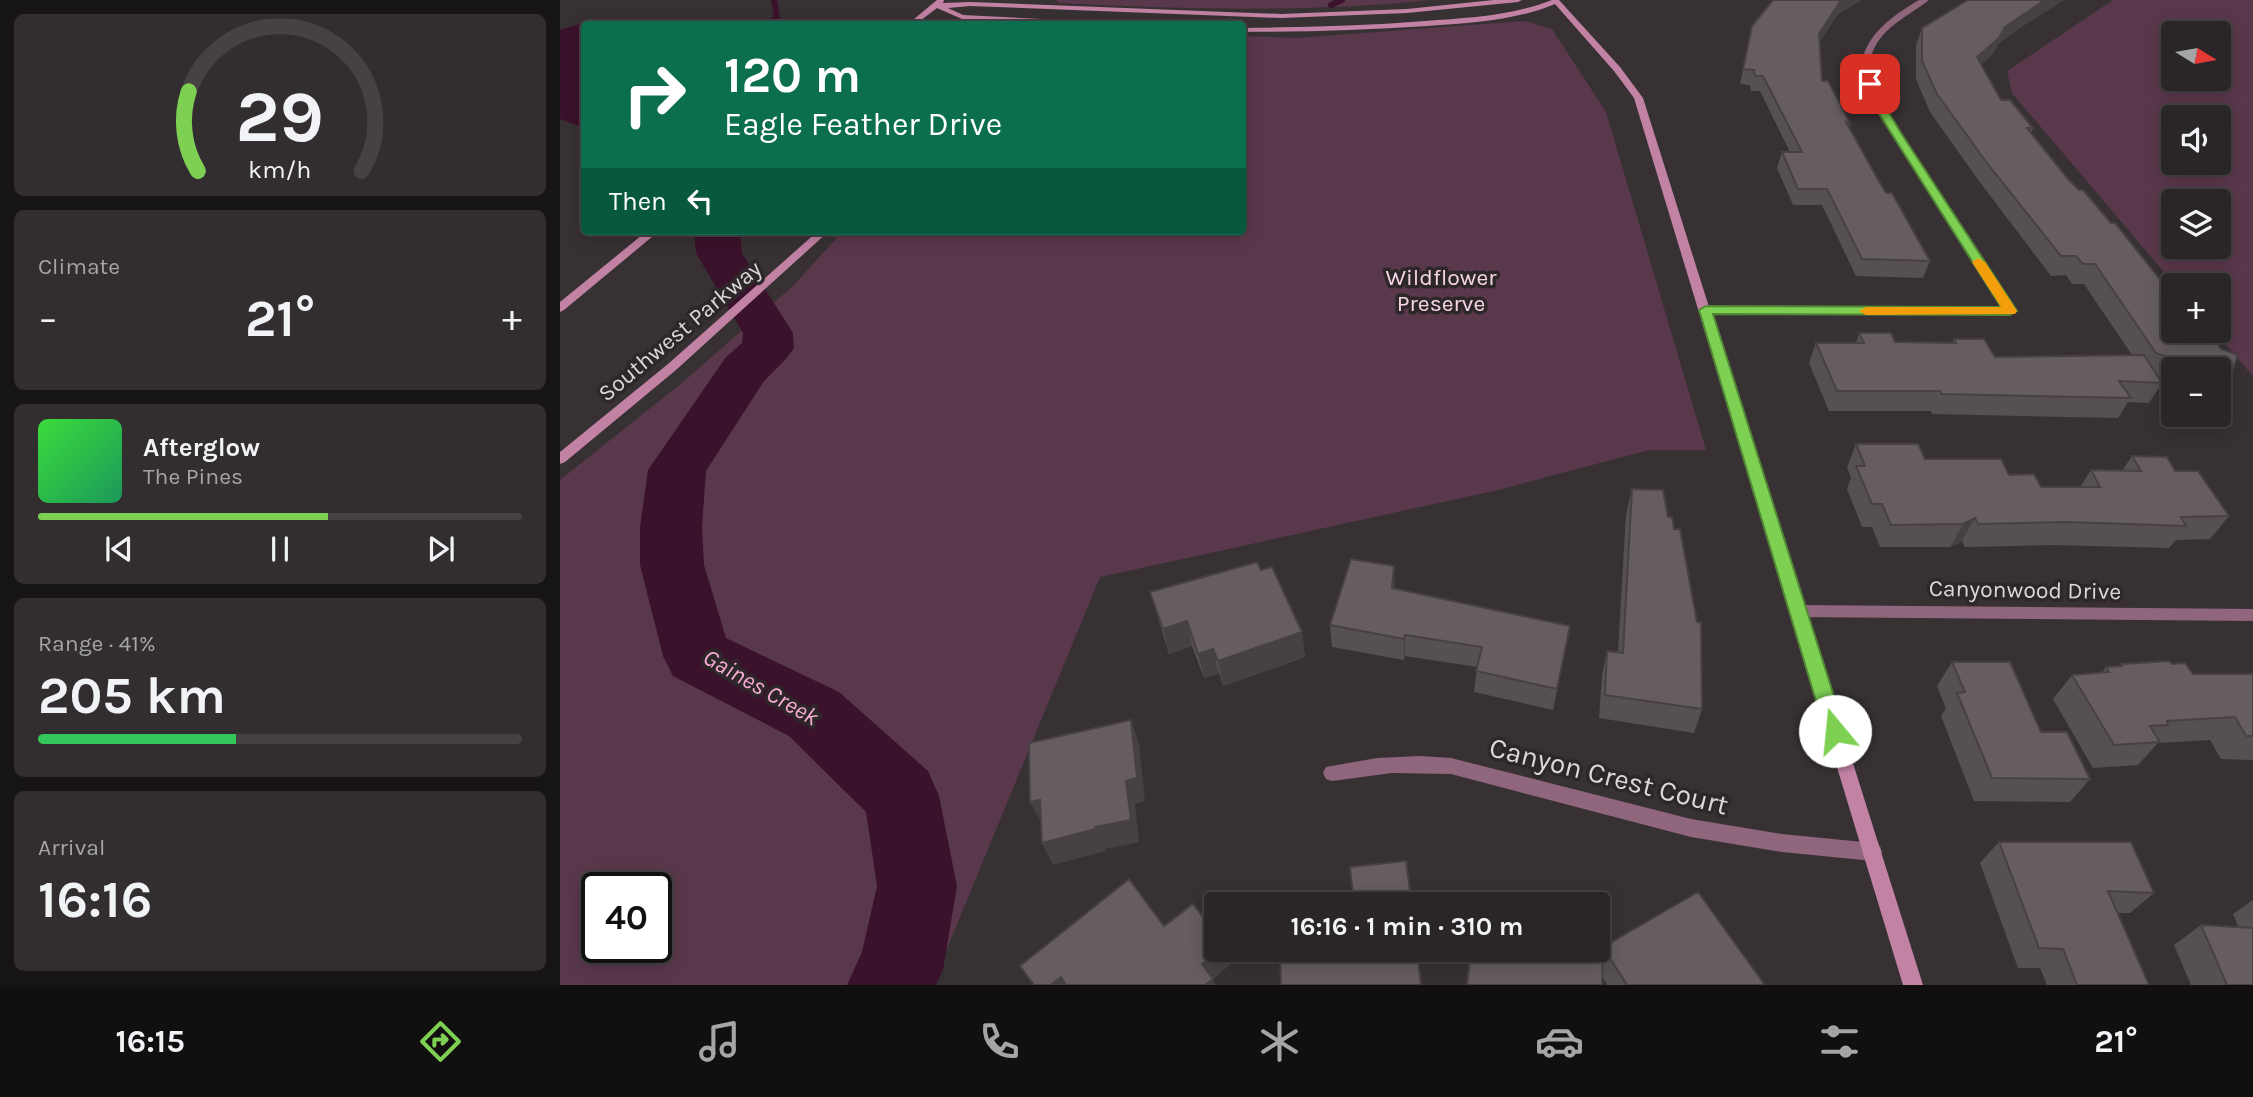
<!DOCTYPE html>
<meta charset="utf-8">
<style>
body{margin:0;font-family:Karla,sans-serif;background:#322d2f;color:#f1f3f6;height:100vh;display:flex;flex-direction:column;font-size:26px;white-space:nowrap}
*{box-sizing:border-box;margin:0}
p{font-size:23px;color:#a5a5a7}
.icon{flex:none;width:38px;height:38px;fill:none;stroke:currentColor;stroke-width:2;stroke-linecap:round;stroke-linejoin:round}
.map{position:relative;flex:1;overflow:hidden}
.sheet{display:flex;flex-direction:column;gap:14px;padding:14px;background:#171415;width:560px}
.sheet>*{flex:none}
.guide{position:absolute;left:21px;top:21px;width:665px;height:214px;border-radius:7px;box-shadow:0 4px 18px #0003,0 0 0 2px #464244;background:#0b6e4f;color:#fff;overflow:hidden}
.needle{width:46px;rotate:101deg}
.fabs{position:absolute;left:1601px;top:21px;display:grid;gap:14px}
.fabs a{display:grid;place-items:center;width:70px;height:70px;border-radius:7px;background:#2a2527;box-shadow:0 4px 18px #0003,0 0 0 2px #464244;font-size:35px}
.speed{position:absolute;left:21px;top:872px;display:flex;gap:14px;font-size:35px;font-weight:700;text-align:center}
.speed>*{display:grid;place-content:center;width:91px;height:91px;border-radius:50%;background:#2a2527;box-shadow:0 4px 18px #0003,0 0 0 2px #464244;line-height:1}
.speed .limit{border:4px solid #111;border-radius:10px;background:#fff;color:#111}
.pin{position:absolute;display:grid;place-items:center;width:60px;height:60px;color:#fff;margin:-30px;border-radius:14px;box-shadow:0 4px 10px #0006}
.me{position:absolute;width:77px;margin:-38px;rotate:343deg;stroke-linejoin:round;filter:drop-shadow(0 0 5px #0008)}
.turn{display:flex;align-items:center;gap:24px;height:147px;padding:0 28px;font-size:32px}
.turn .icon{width:91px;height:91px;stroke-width:2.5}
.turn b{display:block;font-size:49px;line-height:60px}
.then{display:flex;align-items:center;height:66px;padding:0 28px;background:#0003;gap:14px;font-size:26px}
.big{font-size:52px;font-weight:700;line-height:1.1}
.sheet .widget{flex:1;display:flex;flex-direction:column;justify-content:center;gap:10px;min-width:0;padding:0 24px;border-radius:10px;background:#322d2f}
.sheet .dial{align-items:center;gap:0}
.dial svg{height:182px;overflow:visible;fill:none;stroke:#464244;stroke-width:7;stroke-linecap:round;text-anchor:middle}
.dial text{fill:#f1f3f6;stroke:none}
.song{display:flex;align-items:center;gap:21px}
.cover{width:84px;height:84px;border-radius:10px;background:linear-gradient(135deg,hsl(120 70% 55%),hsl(150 70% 35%))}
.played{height:7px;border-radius:4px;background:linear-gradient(90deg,#7ed053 60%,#464244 60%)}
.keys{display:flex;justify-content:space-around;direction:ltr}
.heat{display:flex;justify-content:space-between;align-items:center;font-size:38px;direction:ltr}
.charge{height:10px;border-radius:5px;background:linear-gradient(90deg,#34c759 41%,#464244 0)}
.trip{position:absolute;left:644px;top:892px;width:406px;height:70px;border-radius:7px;background:#2a2527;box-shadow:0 4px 18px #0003,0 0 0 2px #464244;font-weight:700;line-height:70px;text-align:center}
.menu{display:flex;height:112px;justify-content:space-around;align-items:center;background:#110f10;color:#a5a5a7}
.menu .icon{width:49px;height:49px}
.menu .current{color:#7ed053}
.menu b{font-size:32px;color:#f1f3f6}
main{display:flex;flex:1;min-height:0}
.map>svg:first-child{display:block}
.green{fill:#5a384b;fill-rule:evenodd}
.water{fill:#3b122b}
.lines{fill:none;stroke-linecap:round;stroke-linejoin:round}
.stream{stroke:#3b122b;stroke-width:6}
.river{fill:#3b122b;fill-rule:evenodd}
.street{fill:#8f667c;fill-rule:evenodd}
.secondary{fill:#c282a4;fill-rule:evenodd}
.wall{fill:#575053}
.shaded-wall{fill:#474144}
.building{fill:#655d61;stroke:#474144;stroke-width:2}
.route{fill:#7ed053;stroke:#528736;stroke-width:2}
.slow{fill:#f59e0b}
.labels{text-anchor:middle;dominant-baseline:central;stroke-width:7;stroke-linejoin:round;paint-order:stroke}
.park-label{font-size:23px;fill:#f6d6e6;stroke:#2e272a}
.street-label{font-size:23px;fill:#dcd7da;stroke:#2e272a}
.water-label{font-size:24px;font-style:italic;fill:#f8abd4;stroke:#2e272a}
.near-street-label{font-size:28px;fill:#dcd7da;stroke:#2e272a}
</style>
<main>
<section class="sheet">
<div class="widget dial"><svg viewBox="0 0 100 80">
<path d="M14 69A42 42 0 1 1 86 69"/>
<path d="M14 69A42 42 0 0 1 10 34" stroke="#7ed053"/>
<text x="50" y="56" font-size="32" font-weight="700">29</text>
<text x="50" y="72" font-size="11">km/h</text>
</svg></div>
<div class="widget"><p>Climate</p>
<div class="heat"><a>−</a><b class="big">21°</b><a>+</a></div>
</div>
<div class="widget">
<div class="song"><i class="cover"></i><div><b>Afterglow</b><p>The Pines</p></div></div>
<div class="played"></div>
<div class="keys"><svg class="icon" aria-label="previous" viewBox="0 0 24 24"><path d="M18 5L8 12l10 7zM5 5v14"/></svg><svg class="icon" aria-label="pause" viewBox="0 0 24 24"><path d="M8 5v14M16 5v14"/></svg><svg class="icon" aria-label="next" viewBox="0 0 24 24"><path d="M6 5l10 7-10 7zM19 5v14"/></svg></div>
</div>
<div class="widget"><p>Range · 41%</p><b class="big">205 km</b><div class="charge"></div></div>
<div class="widget"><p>Arrival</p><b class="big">16:16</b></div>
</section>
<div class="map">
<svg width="1693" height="985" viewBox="0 0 1693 985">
<rect width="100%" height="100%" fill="#383134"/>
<!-- green -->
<path class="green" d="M496,0H870C747,13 623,9 499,3Z
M1553,0H1693V376L1654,331H1659V285H1615L1452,93L1447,71ZM1614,33H1659V79H1614ZM1614,117H1659V163H1614ZM1614,201H1659V247H1614Z
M965,21L992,29L1046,112L1146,450H1089L938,490L540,577L372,985H0V480L123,382L233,286L283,231H682L683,36L736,38ZM37,887H96V947H37Z"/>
<!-- water -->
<path class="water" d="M32,20L42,24H24V128L0,119V30Z"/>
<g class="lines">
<!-- stream -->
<path class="stream" d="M771,5L782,0
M209,24L217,18L214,0"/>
<!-- river -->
<path class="river" d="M134,231H180L182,253L233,333L234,348L226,359L204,381L146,471L142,527L144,565L166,638L279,692L368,771L379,796L397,886L383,970L376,985H287L302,952L317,886L306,812L229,736L113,676L103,656L80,565V527L88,470L166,357L182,343L183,333L136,253Z"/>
<!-- street -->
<path class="street" d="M1359,0H1369C1345,19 1308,33 1310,71C1311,80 1316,89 1319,98L1456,311L1454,313L1142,312L1140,310L1146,306L1442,307L1309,98C1307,89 1302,80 1302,71C1300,37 1334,15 1359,0Z
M1237,605L1693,609V621L1237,617L1232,615L1229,611L1232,607Z
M861,756L891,758L1131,819L1222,834L1313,843L1320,846L1322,852L1320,858L1313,861L1222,852L1131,837L891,774L832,773L772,781L766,779L763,773L766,767L817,758Z"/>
<!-- secondary -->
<path class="secondary" d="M377,0H384L383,3L410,2L721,14L847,9L934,0H962L958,2L847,13L721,18L410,6L388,8L403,15L541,22L545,24H503L402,19L377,8L356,24H348Z
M992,0H999L1060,67L1083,98L1363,985H1343L1074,98L1054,71L995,4C954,21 910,23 867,26C806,30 744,32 682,32V28C743,27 804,26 865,21C908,18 951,16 992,0Z
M87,231H99L4,310L0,312V302Z
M258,231H269L116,370L5,462L0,464V452L108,364Z"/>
</g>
<!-- wall -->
<path class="wall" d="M1213,0H1301L1278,14L1260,41L1262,81L1290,123L1289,127L1326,193L1370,261L1363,278L1296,276L1262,205H1233L1217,168L1222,152H1230L1200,91H1191L1190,85L1180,84L1192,26Z
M1362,28L1457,30L1438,44L1432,55L1421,64L1441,100L1473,128L1471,133L1669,379L1659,393V369H1614V383L1599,378L1602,383L1589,403L1568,402L1558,418L1372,414L1371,411H1269L1249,363L1256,343H1296L1299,333L1335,342L1392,343L1394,339L1435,357L1572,355L1524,284H1512L1506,275L1491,276L1419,181L1370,112L1356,79V45Z
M1296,444L1449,475L1481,487H1520L1531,470L1562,471L1572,456L1615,471L1669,516L1650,539L1616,540L1609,548L1493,545L1405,547L1402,541L1390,547H1320L1312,527H1302L1287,489L1291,478L1287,467Z
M1072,489L1142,709L1134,733L1039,718L1042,675L1047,651L1058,652L1066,514Z
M701,570L742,632L745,657L663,686L659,673L644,678L632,646L609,654L590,592Z
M835,588L1006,648L993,710L914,692L917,667L845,656L844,660L772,647L770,625Z
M1392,662L1481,732L1530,779L1510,802L1414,801L1381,716L1386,709L1377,686Z
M1561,664H1612L1633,674H1693V760L1661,759L1650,740L1598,743L1578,765L1533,768L1493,699L1512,675L1542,673L1546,667L1559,666Z
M1439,842L1594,893L1570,913H1558L1589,985H1487L1480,968H1458L1420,863Z
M989,891L1044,900L1043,947L1138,892L1205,985H1047L1042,976V985H907L911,950H1038V905H986Z
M1693,900V985H1631L1614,945L1641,925L1679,928L1673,914Z"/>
<!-- shaded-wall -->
<path class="shaded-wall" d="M1281,0H1301L1278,14L1255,48L1259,34Z
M1485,0H1504L1457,30L1438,44L1432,55L1410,74L1417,57L1445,27L1464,14Z
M1415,518L1402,541L1390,547L1403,524Z
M834,566L835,588H832Z
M627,621L632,646L609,654L603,629Z
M742,632L745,657L663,686L658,661Z
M845,635V656L844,660V639Z
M653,649L659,673L644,678L638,654Z
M571,720L579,744L585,801L575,804L579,842L545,849L546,851L493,865L482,843L566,781Z
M480,800L482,824L470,802Z
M659,950H666L671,964L653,979L655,985H645L642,964Z
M501,977L506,985H491Z"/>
<!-- building -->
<path class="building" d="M1213,0H1281L1259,34L1262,81H1268L1290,123L1286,122L1316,176L1326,193H1332L1370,261L1302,259L1267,189H1238L1222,152H1242L1203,76H1195L1194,70L1183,69L1192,26Z
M1408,0H1485L1464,14L1445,27L1439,38L1417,57L1441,100H1450L1473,128H1467L1508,179L1519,190H1523L1551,223H1555L1614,297V331H1648L1661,349L1678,355L1669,379L1659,375V369H1643L1596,353L1535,264H1523L1516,256H1501L1427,163L1377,94L1362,61V28Z
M1299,333H1331L1335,342L1396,343L1394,339H1424L1435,357L1584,355L1602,383L1559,381L1571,398L1382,394L1380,391H1277L1256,343H1304Z
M1296,444H1358L1365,459H1441L1449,475L1474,474L1481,487H1540L1531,470L1581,471L1572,456L1607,457L1615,471H1638L1669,516L1621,517L1626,526L1508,522L1418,524L1415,518L1403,524L1331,525L1322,504H1312L1296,466H1305Z
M1072,489L1103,490L1108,517H1112L1114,529H1120L1137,622L1141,623L1142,709L1045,695L1047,651L1063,653Z
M791,559L834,566L832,588L1010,626L997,689L916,671L922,647L845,635L844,639L770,625Z
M697,562L701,570L712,567L742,632L658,661L653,649L638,654L627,621L603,629L590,592Z
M1609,661L1612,664L1625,663L1633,674H1693V736H1686L1675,717L1607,721L1608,725L1590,726L1600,742L1554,745L1512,675L1549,672L1546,667L1562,666L1561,664Z
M1392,662H1450L1481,732H1507L1530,779L1432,778L1397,693L1405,692Z
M571,720L577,778L566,781L571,820L535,827L536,829L482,843L480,800L470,802L469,743Z
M1439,842H1571L1594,893L1548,891L1589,985H1517L1503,949L1479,948Z
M846,861L852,905H794L790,867Z
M569,879L604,926L633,904L656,934V950H659L642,964L653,979L645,985H506L501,977L491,985H474L460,966Z
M989,891L1044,900L1043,947L1138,892L1205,985H1067L1043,947L1042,985H907L911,950H1038V905H988Z
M1641,925L1693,928V985H1667Z
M720,950H857L861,985H721Z"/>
<!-- route -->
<path class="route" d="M1310,81L1315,84L1320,98L1341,133L1457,311L1450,315L1153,314L1285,731L1282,737L1275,740L1268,737L1265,731L1139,310L1146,306L1441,307L1309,98L1305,84Z"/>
<!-- slow -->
<path class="slow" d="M1418,258L1425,262L1457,311L1455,314L1306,315L1299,311L1306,307H1441L1412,262Z"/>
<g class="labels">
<!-- park labels -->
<g class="park-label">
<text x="881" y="277">Wildflower<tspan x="881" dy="26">Preserve</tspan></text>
</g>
<!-- street labels -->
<g class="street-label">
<text transform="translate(120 331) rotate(-40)">Southwest Parkway</text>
<text transform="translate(1465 590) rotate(1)">Canyonwood Drive</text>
</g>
<!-- water labels -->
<g class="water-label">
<text transform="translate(201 687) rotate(30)">Gaines Creek</text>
</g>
<!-- near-street labels -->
<g class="near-street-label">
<text transform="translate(1049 776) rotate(14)">Canyon Crest Court</text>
</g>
</g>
</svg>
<div class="fabs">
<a><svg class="needle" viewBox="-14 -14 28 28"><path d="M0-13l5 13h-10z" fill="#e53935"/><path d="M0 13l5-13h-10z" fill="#a5a5a7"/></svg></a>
<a><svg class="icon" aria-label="sound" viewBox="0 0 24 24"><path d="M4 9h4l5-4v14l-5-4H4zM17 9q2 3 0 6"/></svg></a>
<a><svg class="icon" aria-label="layers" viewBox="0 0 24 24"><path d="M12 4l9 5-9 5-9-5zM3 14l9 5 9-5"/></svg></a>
<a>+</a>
<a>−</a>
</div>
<div class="speed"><div class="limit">40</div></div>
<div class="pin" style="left:1310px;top:84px;background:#d93025"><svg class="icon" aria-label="arrive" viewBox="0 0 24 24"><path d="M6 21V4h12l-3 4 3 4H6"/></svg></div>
<svg class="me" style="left:1275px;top:731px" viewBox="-20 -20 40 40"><circle r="19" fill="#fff"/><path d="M0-13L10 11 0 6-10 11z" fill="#7ed053"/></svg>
<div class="trip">16:16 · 1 min · 310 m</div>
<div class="guide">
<div class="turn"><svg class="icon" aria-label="right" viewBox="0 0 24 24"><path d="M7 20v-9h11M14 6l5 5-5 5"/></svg><div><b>120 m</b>Eagle Feather Drive</div></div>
<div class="then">Then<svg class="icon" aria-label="left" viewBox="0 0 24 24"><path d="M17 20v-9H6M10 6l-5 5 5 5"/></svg></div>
</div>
</div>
</main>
<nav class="menu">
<b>16:15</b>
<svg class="icon current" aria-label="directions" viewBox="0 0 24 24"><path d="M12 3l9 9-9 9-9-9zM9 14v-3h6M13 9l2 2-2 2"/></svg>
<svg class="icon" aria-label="music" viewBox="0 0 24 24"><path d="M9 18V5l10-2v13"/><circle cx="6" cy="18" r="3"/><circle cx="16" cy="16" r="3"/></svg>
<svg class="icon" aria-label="phone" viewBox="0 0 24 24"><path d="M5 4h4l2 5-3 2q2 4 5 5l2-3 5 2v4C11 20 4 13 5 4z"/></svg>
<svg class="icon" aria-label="climate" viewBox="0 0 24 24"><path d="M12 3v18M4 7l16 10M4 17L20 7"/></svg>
<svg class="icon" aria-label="car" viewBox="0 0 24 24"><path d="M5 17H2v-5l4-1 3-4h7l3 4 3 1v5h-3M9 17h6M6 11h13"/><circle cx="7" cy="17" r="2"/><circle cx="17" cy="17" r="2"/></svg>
<svg class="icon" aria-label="filters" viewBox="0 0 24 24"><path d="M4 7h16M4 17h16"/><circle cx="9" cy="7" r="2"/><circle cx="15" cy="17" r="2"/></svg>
<b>21°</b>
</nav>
